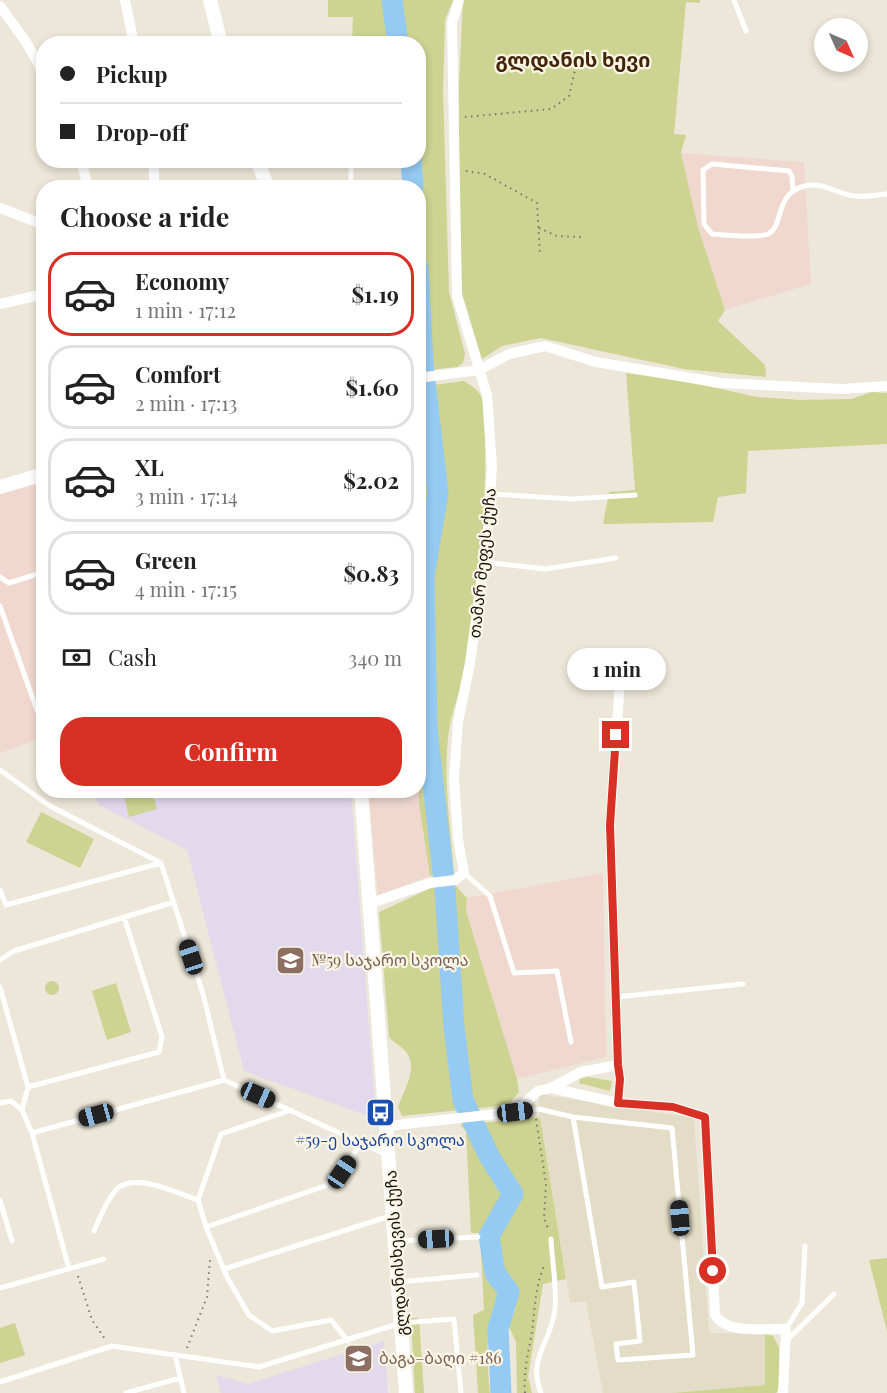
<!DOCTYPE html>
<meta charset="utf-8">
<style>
body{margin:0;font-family:"Playfair Display","Noto Sans Georgian",serif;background:#f2f2f2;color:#222;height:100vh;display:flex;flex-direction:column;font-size:22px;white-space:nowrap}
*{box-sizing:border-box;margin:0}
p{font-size:20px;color:#767676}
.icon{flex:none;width:33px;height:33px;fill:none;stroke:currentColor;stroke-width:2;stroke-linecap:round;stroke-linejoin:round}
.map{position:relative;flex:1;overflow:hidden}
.details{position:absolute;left:36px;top:180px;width:390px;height:618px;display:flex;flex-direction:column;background:#fff;border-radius:24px;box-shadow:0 3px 9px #0003}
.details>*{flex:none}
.banner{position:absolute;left:36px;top:36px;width:390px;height:132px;border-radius:24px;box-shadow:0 3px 9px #0003;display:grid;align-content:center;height:132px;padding:0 24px;background:#fff}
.needle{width:39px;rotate:135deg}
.controls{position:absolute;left:814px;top:18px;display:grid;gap:12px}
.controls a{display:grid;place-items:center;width:54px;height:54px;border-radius:50%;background:#fff;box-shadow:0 3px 9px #0003;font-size:30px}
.end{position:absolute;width:27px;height:27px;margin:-14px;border:8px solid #d93025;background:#fff;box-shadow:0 0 0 3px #fff}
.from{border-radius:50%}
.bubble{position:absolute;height:42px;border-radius:21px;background:#fff;box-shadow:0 3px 9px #0003;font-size:20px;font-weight:700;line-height:42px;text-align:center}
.car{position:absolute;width:18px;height:36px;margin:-18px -9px;border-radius:8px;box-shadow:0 0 4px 2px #0007;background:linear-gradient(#222 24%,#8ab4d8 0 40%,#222 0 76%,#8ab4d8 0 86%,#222 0)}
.banner b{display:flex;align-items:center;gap:21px;height:57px;font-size:22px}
.banner b+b{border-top:2px solid #e0e0e0}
.banner i{width:15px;height:15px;background:#222}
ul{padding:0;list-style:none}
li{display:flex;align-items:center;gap:18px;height:84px;margin:0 12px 9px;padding:0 12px;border:3px solid #e0e0e0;border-radius:24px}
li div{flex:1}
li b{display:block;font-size:22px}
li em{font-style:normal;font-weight:700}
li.selected{border-color:#d93025}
li>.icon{width:54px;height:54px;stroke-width:1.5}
h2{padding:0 24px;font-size:27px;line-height:72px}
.pay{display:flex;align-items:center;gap:15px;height:66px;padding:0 24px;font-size:22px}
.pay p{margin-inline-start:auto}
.primary-button{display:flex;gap:12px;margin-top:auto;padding:12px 24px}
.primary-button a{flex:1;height:69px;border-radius:24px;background:#d93025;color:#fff;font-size:24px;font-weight:700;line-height:69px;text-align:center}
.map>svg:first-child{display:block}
.built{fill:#e3dcc6}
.industrial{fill:#f0d8cf}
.education{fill:#e3d9ed}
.green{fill:#cdd391}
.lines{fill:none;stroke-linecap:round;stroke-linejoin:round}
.river{stroke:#95caf3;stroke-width:21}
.path{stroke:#7a786d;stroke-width:2;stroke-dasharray:1.5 4.5;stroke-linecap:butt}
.service{stroke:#fff;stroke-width:5}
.minor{stroke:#fff;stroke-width:10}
.tertiary{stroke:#fff;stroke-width:14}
.route{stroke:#d93025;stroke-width:8}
.labels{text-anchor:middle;stroke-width:4.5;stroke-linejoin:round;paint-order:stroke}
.street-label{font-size:16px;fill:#14130d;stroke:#faf5e5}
.education-label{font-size:16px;fill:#785e54;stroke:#faf5e5;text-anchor:start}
.transit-label{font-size:16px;fill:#164399;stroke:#faf5e5}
.quarter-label{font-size:20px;font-weight:bold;fill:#43250a;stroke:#faf5e5}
</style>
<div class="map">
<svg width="887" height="1393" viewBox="0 0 887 1393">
<rect width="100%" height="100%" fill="#ece7d8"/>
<path class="built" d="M539,1094l155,24 15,215 56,1v51l-93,8h-69l-17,-91h-16l-31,-193z"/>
<path class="industrial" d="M681,153l123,9 7,122 -86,26 -27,-83z
M43,479v259l-43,15v-261z
M419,756v48l11,72 -52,19 -10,-104 50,-1z
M603,873l3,184 -89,22 -51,-168 1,-13z"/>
<path class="education" d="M92,791h259l25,328 -132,-48 -57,-221 -88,-45z
M384,1341l4,52h-167l-5,-18 32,9z"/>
<path class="green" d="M328,0h125l-8,20 -2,69 6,203 16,62 -2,9 -6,4 -38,4 -1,-183 -10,-1 -1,-26 11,-1v-116l-66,-1 1,-26h-25z
M463,0h237v3l-14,-1 -12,132 12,1 -5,18 17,74 27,83 -7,11 47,44 1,12 -82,-8 -143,-31 -39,8 -20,13 -24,-79 1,-196z
M626,373l62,9 69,15 43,3 51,-1 21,-7 15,1v51l-139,7 -2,42 -28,4 -5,25 -110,2 6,-32 26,-2z
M464,381c11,7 18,11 20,25 4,86 -2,172 -18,258 -4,24 -16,50 -18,74 -5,44 3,91 6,136l-24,2 -11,-72 -1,-417z
M123,791h29l5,18 -28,8z
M41,812l53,27 -14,29 -54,-26z
M456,886l11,12 -1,13 51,168 2,13 -11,13 -106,11 -4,-9c6,-17 20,-38 9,-54 -4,-6 -13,-10 -18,-16l-10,-125 52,-24z
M45 988a7 7 0 1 1 14 0a7 7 0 1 1-14 0Z
M116,983l15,49 -24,8 -15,-49z
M588,1077l24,4 -2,10 -31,-8 1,-4z
M540,1117l26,162 -23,5 -15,93 4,16h-15l-1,-51 -7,-15 7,-20 -5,-24 -3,-3c-24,29 -22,78 -18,113h-12l-5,-78 11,-5 -4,-77h-9l-5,-102 -6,-6z
M887,1258v73l-18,-71z
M411,1318h8l5,75h-9z
M15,1323l10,32 -25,8v-35z
M765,1334l8,2 6,11v41l-3,5h-104l93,-8z"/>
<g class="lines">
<path class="river" d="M392,0l6,44
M411,160l2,28
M418,268l5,96 15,129 -14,83 3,153 18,161 9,137 9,73 26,56 24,38 -24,42 6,37 14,19 -11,37 3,64"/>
<path class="path" d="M465,117l86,-8 18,-13 6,-26
M466,171l19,3 52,29 3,52
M539,228l18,8 27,1
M536,1119l10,65 -2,34 5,13
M78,1276l14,44 13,19
M187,1348l20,-51 3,-37
M525,1393c-2,-22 4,-41 7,-62 3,-23 3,-43 12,-65"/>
<path class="service" d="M734,0l12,31
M269,183l54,5
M351,188v-28
M793,190l-1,-14 -3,-5 -77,-7 -9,6 1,54 8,10c12,1 45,4 56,0 16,-7 6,-41 37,-48 18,-5 33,9 50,10 10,1 21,-1 32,-2
M490,494l82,5 63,-4
M484,562l61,7 71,-11
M0,577l9,6 35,-11
M0,606l38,107
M571,666l50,1
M0,770l50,36 111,57 42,131 21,86 163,75
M464,873l26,23 24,77 43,-2 14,71
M0,890l6,15 155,-42
M0,960l14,-9 160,-49
M0,987l28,100 -6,23
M616,997l127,-13
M28,1087l131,-35 3,-15 -38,-120
M0,1103l11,-2 11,9 10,23 192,-53
M291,1110l-70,24 -23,66 8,27 21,50 22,38 23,16 59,-11 17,21
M516,1112l23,-3 34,8
M573,1117l99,11 21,227 -75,5 -2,-16 24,-3 -6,-59 -32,5z
M32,1133l37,136
M0,1200l12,41
M206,1227l119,-41 17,-14 19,-29
M94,1231c6,-13 12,-30 22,-41 16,-19 61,3 82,10
M396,1241l82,-4
M224,1269l166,-53
M399,1282l78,-7
M0,1288l104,-29
M786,1329l16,-26 3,-57
M787,1340l47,-46
M175,1355l9,38
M0,1382l112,-36 147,21 142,-44 53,-4 7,74
M126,1393l54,-15
M541,1393c-14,-36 10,-49 14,-84 2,-23 -3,-48 -4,-70"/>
<path class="minor" d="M125,0l9,44
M0,6l26,36 18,32
M81,160l7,28
M154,188v-28
M0,208l44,17
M0,304l44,-10
M418,378l61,-8 30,-16 36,-8 51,16 125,21 121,6 45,-3
M371,903l59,-20 25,-3 9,-7 -6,-34 -4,-61 4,-56 12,-59 18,-132 4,-65 -5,-71 -30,-99 -5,-273 7,-23
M618,1065l2,14 -2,24
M551,1088l30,-16 37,-7 -8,-240 11,-158
M387,1126l128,-14 23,-21 13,-3 67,15 55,4 32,10 10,198c13,20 49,13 71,14l-3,64"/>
<path class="tertiary" d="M210,0l11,44
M257,160l11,28
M0,487l44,-13
M361,790l45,603"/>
</g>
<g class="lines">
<path class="route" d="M616,735l-6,90 8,240 2,14 -2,24 55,4 32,10 8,154"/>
</g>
<defs>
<symbol id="school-square" viewBox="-11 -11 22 22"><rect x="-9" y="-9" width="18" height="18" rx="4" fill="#8d6e63" stroke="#faf5e5"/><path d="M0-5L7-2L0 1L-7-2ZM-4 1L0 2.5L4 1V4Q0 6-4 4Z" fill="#fff"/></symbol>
<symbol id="bus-square" viewBox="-11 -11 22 22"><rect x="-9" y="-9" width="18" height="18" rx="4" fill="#1a4fb4" stroke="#faf5e5"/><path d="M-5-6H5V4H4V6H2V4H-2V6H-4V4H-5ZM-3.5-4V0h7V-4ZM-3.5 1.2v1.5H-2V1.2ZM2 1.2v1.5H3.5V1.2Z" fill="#fff"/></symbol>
</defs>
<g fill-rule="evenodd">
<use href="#school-square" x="274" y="944" width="33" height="33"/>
<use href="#bus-square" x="364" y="1096" width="33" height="33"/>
<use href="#school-square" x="342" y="1342" width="33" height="33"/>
</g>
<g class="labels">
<g class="street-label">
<text transform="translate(482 563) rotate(-84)" y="6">თამარ მეფეს ქუჩა</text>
<text transform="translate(396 1253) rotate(-94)" y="6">გლდანისხევის ქუჩა</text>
</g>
<g class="education-label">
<text x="311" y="966">№59 საჯარო სკოლა</text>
<text x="379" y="1364">ბაგა–ბაღი #186</text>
</g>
<g class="transit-label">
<text x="380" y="1146">#59-ე საჯარო სკოლა</text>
</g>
<g class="quarter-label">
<text x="573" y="67">გლდანის ხევი</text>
</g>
</g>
</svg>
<div class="controls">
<a><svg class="needle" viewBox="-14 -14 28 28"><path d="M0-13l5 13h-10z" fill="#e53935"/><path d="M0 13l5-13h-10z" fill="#767676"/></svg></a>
</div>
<i class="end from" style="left:713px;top:1271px"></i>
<i class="end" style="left:616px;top:735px"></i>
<div class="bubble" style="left:567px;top:648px;width:99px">1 min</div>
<i class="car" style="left:191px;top:957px;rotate:342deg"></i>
<i class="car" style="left:258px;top:1095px;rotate:114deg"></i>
<i class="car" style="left:515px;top:1112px;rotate:83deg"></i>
<i class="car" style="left:96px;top:1115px;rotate:255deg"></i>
<i class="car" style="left:342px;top:1172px;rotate:34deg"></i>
<i class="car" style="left:680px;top:1218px;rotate:355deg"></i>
<i class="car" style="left:436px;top:1239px;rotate:267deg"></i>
<div class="banner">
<b><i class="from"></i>Pickup</b>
<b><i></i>Drop-off</b>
</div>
<section class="details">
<h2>Choose a ride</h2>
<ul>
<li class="selected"><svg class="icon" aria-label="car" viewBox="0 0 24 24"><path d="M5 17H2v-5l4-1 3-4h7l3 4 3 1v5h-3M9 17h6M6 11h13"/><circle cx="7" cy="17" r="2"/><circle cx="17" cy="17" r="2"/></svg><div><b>Economy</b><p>1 min · 17:12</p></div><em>$1.19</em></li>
<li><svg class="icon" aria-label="car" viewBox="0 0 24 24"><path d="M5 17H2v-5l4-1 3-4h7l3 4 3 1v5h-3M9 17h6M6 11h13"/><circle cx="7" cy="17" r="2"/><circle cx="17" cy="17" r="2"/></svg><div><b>Comfort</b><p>2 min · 17:13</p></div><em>$1.60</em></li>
<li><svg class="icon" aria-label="car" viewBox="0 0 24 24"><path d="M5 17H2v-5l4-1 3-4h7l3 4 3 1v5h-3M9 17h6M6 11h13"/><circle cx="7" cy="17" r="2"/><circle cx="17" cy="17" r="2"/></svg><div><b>XL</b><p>3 min · 17:14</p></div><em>$2.02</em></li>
<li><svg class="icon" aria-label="car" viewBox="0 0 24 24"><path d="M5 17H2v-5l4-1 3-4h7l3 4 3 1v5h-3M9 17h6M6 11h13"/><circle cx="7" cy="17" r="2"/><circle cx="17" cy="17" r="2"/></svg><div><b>Green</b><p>4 min · 17:15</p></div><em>$0.83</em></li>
</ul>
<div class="pay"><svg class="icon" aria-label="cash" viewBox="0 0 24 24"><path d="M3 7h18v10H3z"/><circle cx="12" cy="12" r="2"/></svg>Cash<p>340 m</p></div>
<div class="primary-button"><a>Confirm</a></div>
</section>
</div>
